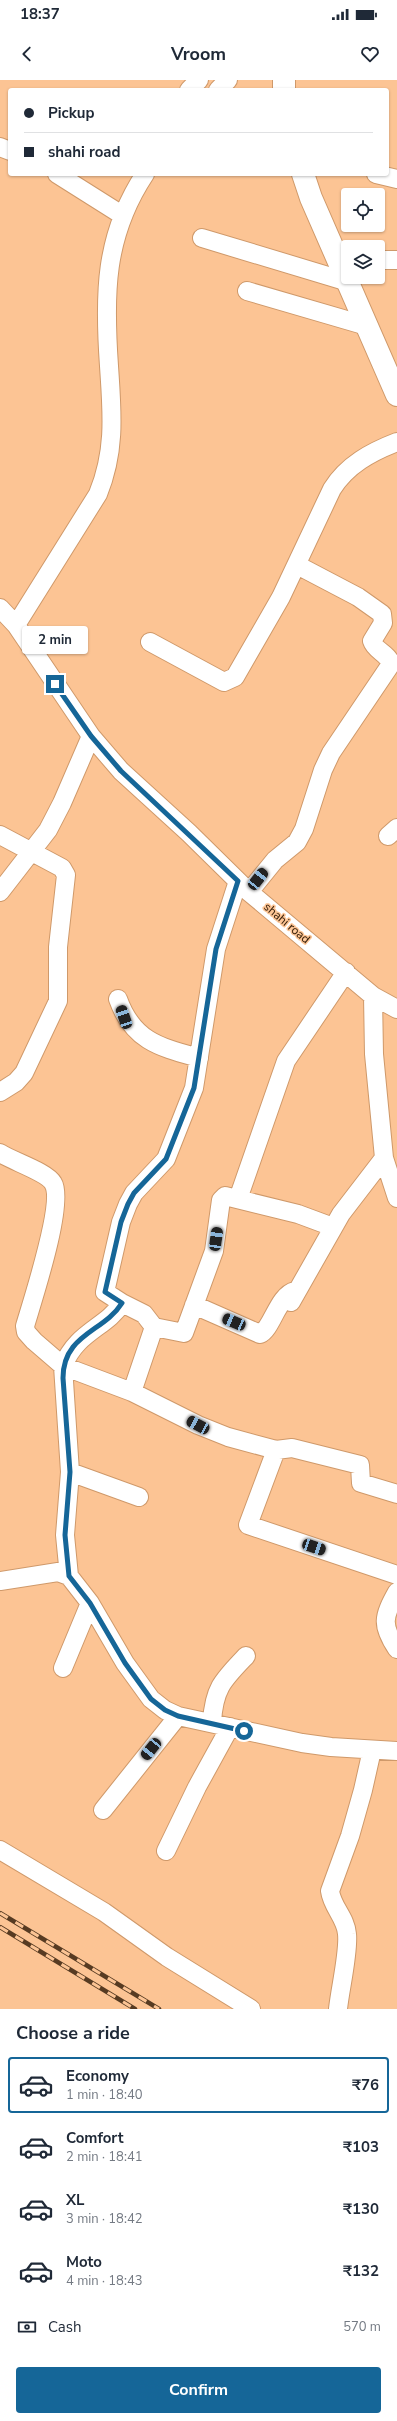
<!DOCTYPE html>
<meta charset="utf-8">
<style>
body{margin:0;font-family:"Nunito Sans",sans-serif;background:#f2f2f3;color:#1f2937;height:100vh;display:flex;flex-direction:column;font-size:15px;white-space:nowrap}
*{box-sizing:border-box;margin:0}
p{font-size:13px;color:#747a83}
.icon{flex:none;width:22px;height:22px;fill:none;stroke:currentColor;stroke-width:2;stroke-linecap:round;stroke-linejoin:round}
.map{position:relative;height:1929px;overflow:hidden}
.panel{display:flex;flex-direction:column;background:#fff;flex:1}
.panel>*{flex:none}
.banner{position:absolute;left:8px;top:8px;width:381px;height:88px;border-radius:4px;box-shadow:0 1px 3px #0004;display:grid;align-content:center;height:88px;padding:0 16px;background:#fff}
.tools{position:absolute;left:341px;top:108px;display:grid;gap:8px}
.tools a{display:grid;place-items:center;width:44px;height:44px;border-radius:4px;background:#fff;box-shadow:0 1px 3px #0004;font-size:20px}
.end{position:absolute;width:18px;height:18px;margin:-9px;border:5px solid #156698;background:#fff;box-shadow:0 0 0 2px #fff}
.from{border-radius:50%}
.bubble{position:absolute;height:28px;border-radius:4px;background:#fff;box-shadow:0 1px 3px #0004;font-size:13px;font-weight:700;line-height:28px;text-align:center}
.car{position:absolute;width:12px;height:24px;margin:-12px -6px;border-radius:5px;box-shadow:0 0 3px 1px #0007;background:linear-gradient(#222 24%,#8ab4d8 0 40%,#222 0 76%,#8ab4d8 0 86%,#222 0)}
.banner b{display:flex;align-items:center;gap:14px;height:38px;font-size:15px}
.banner b+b{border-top:1px solid #e0e1e3}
.banner i{width:10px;height:10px;background:#1f2937}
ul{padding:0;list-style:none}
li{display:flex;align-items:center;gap:12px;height:56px;margin:0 8px 6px;padding:0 8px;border:2px solid transparent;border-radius:4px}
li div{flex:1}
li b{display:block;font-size:15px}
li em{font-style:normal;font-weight:700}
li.on{border-color:#156698}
li>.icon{width:36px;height:36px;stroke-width:1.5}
h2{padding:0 16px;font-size:18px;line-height:48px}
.pay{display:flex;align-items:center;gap:10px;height:44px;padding:0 16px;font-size:15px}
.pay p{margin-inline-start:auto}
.action{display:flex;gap:8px;margin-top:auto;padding:8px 16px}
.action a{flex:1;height:46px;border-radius:4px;background:#156698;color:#fff;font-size:16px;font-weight:700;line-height:46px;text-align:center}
.status{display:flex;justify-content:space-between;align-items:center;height:28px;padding:0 20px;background:#fff;direction:ltr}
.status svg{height:11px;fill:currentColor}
header{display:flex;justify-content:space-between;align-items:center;height:52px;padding:0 16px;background:#fff;font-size:18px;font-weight:700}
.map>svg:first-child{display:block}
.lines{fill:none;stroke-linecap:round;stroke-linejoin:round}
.minor-casing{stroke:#cf996a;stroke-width:20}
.major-casing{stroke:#cf996a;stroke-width:24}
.minor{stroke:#fff;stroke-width:18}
.major{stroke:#fff;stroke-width:22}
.rail-casing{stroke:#573b22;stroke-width:4.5}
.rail{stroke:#fcc494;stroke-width:3;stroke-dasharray:9;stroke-linecap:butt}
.route{stroke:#156698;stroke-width:5}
.labels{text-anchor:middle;stroke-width:3;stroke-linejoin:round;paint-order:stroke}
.street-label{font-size:12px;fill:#321d09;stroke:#fcc494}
</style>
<div class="status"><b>18:37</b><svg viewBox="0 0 49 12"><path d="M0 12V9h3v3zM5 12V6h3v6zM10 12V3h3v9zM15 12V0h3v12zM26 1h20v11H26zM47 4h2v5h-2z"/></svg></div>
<header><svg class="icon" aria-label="back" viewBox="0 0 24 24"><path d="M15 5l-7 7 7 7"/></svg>Vroom<svg class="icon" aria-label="heart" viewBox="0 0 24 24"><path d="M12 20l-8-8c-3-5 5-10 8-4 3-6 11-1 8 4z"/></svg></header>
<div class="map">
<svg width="397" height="1929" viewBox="0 0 397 1929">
<rect width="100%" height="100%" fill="#fcc494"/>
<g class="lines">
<defs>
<path id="minor" d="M189,10l10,-10
M218,10l10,-10
M0,67l10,4
M57,94l65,41
M376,94l21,5
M202,158l146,44
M378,180h19
M247,211l120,35
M0,528l16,17 75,111 30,35 68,62 60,59 124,104 24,13
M16,545l82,-131c18,-44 14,-82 11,-128 -5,-71 -5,-130 36,-192
M150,562l74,40 11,-5 46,-80 51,-108c15,-24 39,-37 65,-47
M0,755l62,33 4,7 -8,72v54l-34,72 -8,9 -16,10
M388,756l9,-8
M0,812l48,-62 14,-27 29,-67
M249,812l26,-32 22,-18 7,-13 19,-59 8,-17 60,-89c-3,-11 -16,-13 -19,-23l11,-18 -1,-9 -24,-17 -61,-32
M373,916l1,58 10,104 13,40
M118,919c15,42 41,48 81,59
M0,1073c12,8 47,19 53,30 12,19 -21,119 -28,143l1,6 8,9 29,25 69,26 66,33 30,12 48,13 16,-2 68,17 1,18 36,11
M238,1119l48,-138 60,-89
M291,1222l50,-88 43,-56
M122,1223l22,11 10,13 -22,65
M194,1225l66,29c12,-5 18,-39 35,-43
M154,1247l30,6 30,-82 7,-51 4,-4 73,18 35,13
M276,1370l-28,75 149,50
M70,1392l69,25
M69,1496l-4,-41 5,-63 -7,-106c14,-35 43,-38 59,-63l-17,-11 16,-70 7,-18 6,-11 32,-34 28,-71 22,-139 22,-68
M0,1501l58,-9 11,4 21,27 35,60 26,36 14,11 13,6 124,27 29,4 66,4
M397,1512c-14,25 -16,33 0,57
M63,1588l27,-65
M212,1642c2,-34 11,-42 34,-66
M103,1730l75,-94
M0,1770l104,62 63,45 84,52
M166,1771l31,-64 33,-60
M338,1929c2,-20 11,-57 9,-75 -1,-16 -15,-27 -17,-43l20,-55 13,-46 9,-40"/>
<path id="major" d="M284,10v-10
M303,94l8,24 86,197"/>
</defs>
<use href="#minor" class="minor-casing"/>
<use href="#major" class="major-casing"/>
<use href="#minor" class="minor"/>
<use href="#major" class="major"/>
<defs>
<path id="rail" d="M0,1833l159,96
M0,1847l135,82"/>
</defs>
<use href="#rail" class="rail-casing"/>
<use href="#rail" class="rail"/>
</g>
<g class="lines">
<path class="route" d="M55,604l36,52 30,35 117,110 -22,68 -22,139 -28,71 -32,34 -6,11 -7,18 -16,70 17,11c-18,29 -59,31 -59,75l7,94 -5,63 4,41 21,27 35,60 26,36 14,11 13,6 66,15"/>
</g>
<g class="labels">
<g class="street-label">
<text transform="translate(287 843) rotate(40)" y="4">shahi road</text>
</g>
</g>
</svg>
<div class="tools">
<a><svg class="icon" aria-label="locate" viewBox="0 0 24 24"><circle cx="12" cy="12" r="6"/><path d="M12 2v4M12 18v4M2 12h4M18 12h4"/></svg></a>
<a><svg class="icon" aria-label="layers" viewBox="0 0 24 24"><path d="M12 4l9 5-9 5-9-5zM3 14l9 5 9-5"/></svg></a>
</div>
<i class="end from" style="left:244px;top:1651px"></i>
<i class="end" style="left:55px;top:604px"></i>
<div class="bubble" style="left:22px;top:546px;width:66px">2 min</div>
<i class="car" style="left:258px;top:799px;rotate:38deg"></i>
<i class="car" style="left:124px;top:937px;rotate:341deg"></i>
<i class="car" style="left:216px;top:1159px;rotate:8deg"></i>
<i class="car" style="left:234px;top:1242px;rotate:293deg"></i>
<i class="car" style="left:198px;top:1345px;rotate:298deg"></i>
<i class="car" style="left:314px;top:1467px;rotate:109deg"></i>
<i class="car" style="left:151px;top:1669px;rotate:219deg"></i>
<div class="banner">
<b><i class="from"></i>Pickup</b>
<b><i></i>shahi road</b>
</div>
</div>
<section class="panel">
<h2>Choose a ride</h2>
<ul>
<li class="on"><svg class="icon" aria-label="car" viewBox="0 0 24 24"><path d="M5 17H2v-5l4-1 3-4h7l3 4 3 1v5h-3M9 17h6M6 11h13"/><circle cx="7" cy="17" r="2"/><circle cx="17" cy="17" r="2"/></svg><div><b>Economy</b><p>1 min · 18:40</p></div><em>₹76</em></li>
<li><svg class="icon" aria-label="car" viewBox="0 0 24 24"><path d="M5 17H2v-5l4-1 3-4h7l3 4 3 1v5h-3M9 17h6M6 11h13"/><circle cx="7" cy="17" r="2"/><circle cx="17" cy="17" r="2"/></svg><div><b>Comfort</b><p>2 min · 18:41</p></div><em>₹103</em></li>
<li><svg class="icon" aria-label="car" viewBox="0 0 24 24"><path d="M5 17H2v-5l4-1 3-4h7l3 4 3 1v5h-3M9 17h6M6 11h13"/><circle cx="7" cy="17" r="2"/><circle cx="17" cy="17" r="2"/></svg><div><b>XL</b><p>3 min · 18:42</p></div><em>₹130</em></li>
<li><svg class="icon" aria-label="car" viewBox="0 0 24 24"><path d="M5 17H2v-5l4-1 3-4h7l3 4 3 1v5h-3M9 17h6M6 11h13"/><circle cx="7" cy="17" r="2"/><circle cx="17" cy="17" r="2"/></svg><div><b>Moto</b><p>4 min · 18:43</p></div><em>₹132</em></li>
</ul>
<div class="pay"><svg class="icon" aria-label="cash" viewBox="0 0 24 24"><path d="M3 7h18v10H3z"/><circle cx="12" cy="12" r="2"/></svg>Cash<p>570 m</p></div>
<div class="action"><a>Confirm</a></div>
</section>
